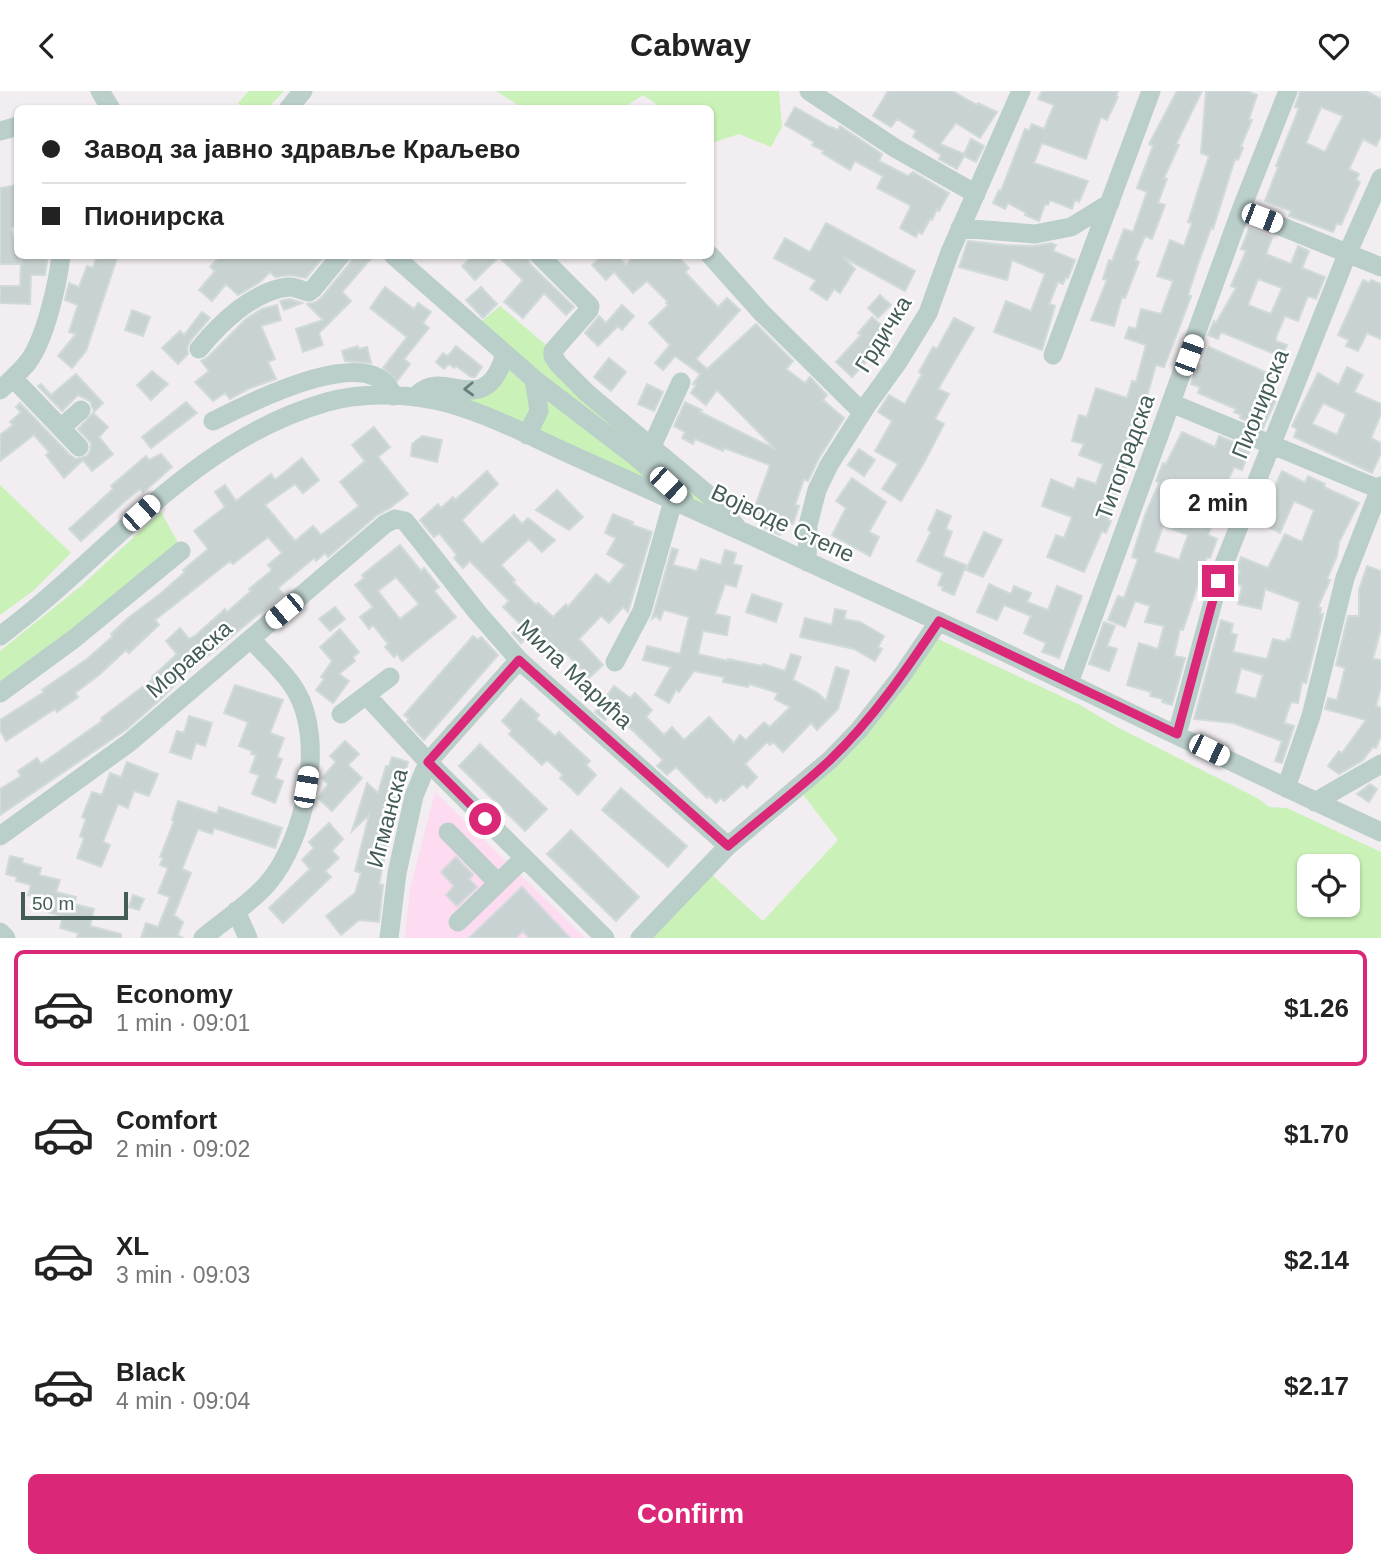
<!DOCTYPE html>
<meta charset="utf-8">
<style>
body{margin:0;font-family:Arial,sans-serif;background:#f6f6f6;color:#222;height:100vh;display:flex;flex-direction:column;font-size:26px;white-space:nowrap}
*{box-sizing:border-box;margin:0}
p{font-size:23px;color:#767676}
.icon{flex:none;width:38px;height:38px;fill:none;stroke:currentColor;stroke-width:2;stroke-linecap:round;stroke-linejoin:round}
.map{position:relative;height:847px;overflow:hidden}
.details{display:flex;flex-direction:column;background:#fff;flex:1}
.details>*{flex:none}
.guide{position:absolute;left:14px;top:14px;width:700px;height:154px;border-radius:10px;box-shadow:0 2px 5px #0004;display:grid;align-content:center;height:154px;padding:0 28px;background:#fff}
.controls{position:absolute;left:1297px;top:763px;display:grid;gap:14px}
.controls a{display:grid;place-items:center;width:63px;height:63px;border-radius:10px;background:#fff;box-shadow:0 2px 5px #0004;font-size:35px}
.scale{position:absolute;left:21px;bottom:18px;width:107px;box-sizing:border-box;padding-left:7px;border:4px solid #445c57;border-top:0;font-size:19px;line-height:24px;white-space:nowrap;color:#445c57;-webkit-text-stroke:5px #fff;paint-order:stroke}
.end{position:absolute;width:32px;height:32px;margin:-16px;border:9px solid #db2777;background:#fff;box-shadow:0 0 0 4px #fff}
.from{border-radius:50%}
.bubble{position:absolute;height:49px;border-radius:10px;background:#fff;box-shadow:0 2px 5px #0004;font-size:23px;font-weight:600;line-height:49px;text-align:center}
.car{position:absolute;width:21px;height:42px;margin:-21px -10px;border-radius:9px;box-shadow:0 0 5px 2px #0007;background:linear-gradient(#fff 24%,#345 0 40%,#fff 0 76%,#345 0 86%,#fff 0)}
.guide b{display:flex;align-items:center;gap:24px;height:66px;font-size:26px}
.guide b+b{border-top:2px solid #e0e0e0}
.guide i{width:18px;height:18px;background:#222}
ul{padding:12px 0 0;list-style:none}
li{display:flex;align-items:center;gap:21px;height:116px;margin:0 14px 10px;padding:0 14px;border:4px solid transparent;border-radius:10px}
li div{flex:1}
li b{display:block;font-size:26px}
li em{font-style:normal;font-weight:600}
li.selected{border-color:#db2777}
li>.icon{width:63px;height:63px;stroke-width:1.5}
.action{display:flex;gap:14px;margin-top:auto;padding:14px 28px}
.action a{flex:1;height:80px;border-radius:10px;background:#db2777;color:#fff;font-size:28px;font-weight:600;line-height:80px;text-align:center}
header{display:flex;justify-content:space-between;align-items:center;height:91px;padding:0 28px;background:#fff;font-size:32px;font-weight:600}
.map>svg:first-child{display:block}
.medical{fill:#fddbf0}
.green{fill:#caf2b8;fill-rule:evenodd}
.building{fill:#c9d2d2;stroke:#d1dada;stroke-width:2;fill-rule:evenodd}
.lines{fill:none;stroke-linecap:round;stroke-linejoin:round}
.minor{stroke:#baceca;stroke-width:19}
.oneway{stroke:#677e7a}
.route{stroke:#db2777;stroke-width:9}
.labels{text-anchor:middle;stroke-width:5;stroke-linejoin:round;paint-order:stroke}
.street-label{font-size:23px;fill:#445c57;stroke:#fff}
</style>
<header><svg class="icon" aria-label="back" viewBox="0 0 24 24"><path d="M15 5l-7 7 7 7"/></svg>Cabway<svg class="icon" aria-label="heart" viewBox="0 0 24 24"><path d="M12 20l-8-8c-3-5 5-10 8-4 3-6 11-1 8 4z"/></svg></header>
<div class="map">
<svg width="1381" height="847" viewBox="0 0 1381 847">
<rect width="100%" height="100%" fill="#f1edf0"/>
<path class="medical" d="M435,701l150,146h-180l5,-49z"/>
<path class="green" d="M249,0h35l-16,17h-24l-6,-5z
M496,0h283l3,36 -11,20 -32,-13 -27,9 -2,-34 -48,-1 -19,-13 -20,13 -99,1z
M500,215l53,45 175,163 -308,-122 54,-3 31,-35 -30,-27z
M0,394l71,68 -38,38 -33,24z
M161,421l20,36 -181,145v-42l81,-65z
M923,541l157,73 37,22 142,72 10,8 18,1 94,44v86h-749l70,-72 61,55 75,-81 -43,-56 59,-57zM1309,775h39v39h-39z"/>
<path class="building" d="M888,0h64l25,14 1,-2 19,9 -17,26 -24,-15 -16,21 24,10 7,-15 13,7 -8,16 -12,-6 -7,13 -18,-10 2,-4 -28,-18 3,-6 -19,-12 -6,8 -18,-11z
M1042,0h76l-2,5 2,1 -11,23 -6,-3 -15,42 -44,-16 -8,20 54,18 -9,21 -4,-2 -3,9 -22,-9 -2,5 -3,-1 -6,17 -14,-6 1,-2 -18,-10 -3,6 -12,-6 6,-13 2,1 24,-62 4,2 3,-7 12,5 10,-24 -16,-6z
M1177,0h25l-26,53 3,1 -15,33 3,1 -9,24 7,2 -13,34 -7,-3 -10,24 4,2 -14,36 -3,-1 -8,29 -23,-6 16,-40 -4,-1 6,-19 3,1 12,-32 9,3 14,-40 -10,-4 16,-42 -4,-2z
M1206,0h41l10,4 -8,24 3,1 -11,26 2,2 -5,12 -3,-1 -22,70 -2,-1 -14,39 -9,28 3,1 -16,43 -11,28 -8,-2 -28,97 -20,58 3,1 -5,12 -4,-2 -18,41 -37,-15 9,-22 8,3 8,-21 -30,-11 9,-27 23,10 4,-11 18,6 7,-20 -24,-9 5,-11 -12,-3 2,-8 5,-18 8,2 9,-29 31,10 5,-17 4,1 10,-37 -21,-7 4,-11 7,2 5,-20 20,5 12,-33 -16,-5 13,-36 14,6 8,-23 -4,-1 21,-66 -8,-3z
M1300,0h66l15,8v37l-5,10 -13,-7 -14,30 10,5 -3,6 4,2 -19,43 -4,-2 -4,9 -44,-16 2,-5 -26,-10 13,-34 -2,-1 23,-58 -4,-1zM1321,16l22,9 -18,36 -19,-9z
M795,16l33,19 10,4 2,-4 42,28 -3,7 29,15 5,-4 36,21 -10,18 -2,-2 -5,11 -2,-1 -8,15 -4,-2 -2,5 -16,-9 10,-20v-3l-33,-17 6,-12 -28,-15 -5,9 -28,-17 2,-2 -12,-6 2,-3 -29,-17z
M18,94v41l-7,2 7,27 3,5v-5h27l-3,20h-14l-1,29 -30,-1v-17h20l1,-22h-21v-76z
M826,132l89,48 -10,20 -62,-34 12,12 -15,24 -6,-4 -7,11 -17,-11 6,-9 -42,-22 11,-20 25,14z
M1249,138l23,9 -6,16 25,10 7,-18 11,5 -7,17 23,9 -9,22 -8,-3 -10,25 -13,-5 -9,21v4l11,4 -5,12 -61,-25 -3,7 -10,-4 6,-14 2,2 20,-35 -5,-2 15,-35 -5,-2zM1258,188l24,9 -11,26 -23,-9z
M968,150l37,4 29,1 17,-3 5,2 -3,6 22,9 -7,18 -2,-1 -3,7 -5,-2 -9,22 6,2 -13,44 -48,-18 12,-31 25,10 14,-37 -33,-14 -5,20 -48,-13z
M97,164h21l-32,96 -14,17 -14,-12 18,-22 -7,-2 9,-27 -13,-5 4,-17 10,4 8,-21 6,2z
M221,164h104l-19,23 -15,-3 -16,2 -5,-5 -10,10 -22,13 -12,-11 -14,17 -13,-11 16,-19 -5,-4z
M353,164h21l-32,37 9,9 -32,32 4,12 -20,7 -7,-23 27,-9 -16,-16 9,-2 6,-5 28,-34z
M474,164h53l3,9 44,43 -8,8 -22,-22 -21,25 -19,-16 19,-22 -24,-23 -24,23 -13,-14z
M603,164h14l9,10 9,-10h41l13,13 -4,4 33,35 9,-9 13,12 -44,49 11,10 49,-45 37,37 -7,8 19,14 5,-6 17,18 -4,5 21,18 -25,40 -11,23 -4,-2 -9,26 4,1 -6,18 -6,-2 -7,13 -18,-8 5,-10 -14,-5 17,-47 -46,-17 -1,3 -28,-12 -2,5 -11,-6 3,-6 -11,-6 11,-24 17,8 -2,2 75,37 -58,-59 -11,15 -15,-12 5,-8 -3,-1 7,-10 -25,-18 -12,14 -8,-7 15,-18 -21,-22 19,-18 -2,-2 1,-2 -20,-20 -14,12 -19,-21 -8,8 -14,-15z
M1363,189l6,3 2,-3 10,4v55l-14,-6 -9,18 -12,-5 3,-6 -11,-5z
M385,196l29,22 4,-6 13,9 -8,11 6,5 -25,31 6,5 -13,17 -14,-13 24,-31 -37,-29z
M481,196l16,17 -14,14 -17,-18z
M880,204l11,10 -13,13 -10,-10z
M290,208l12,4 -18,7 -4,-9z
M277,214l4,15 -20,6 14,33 -7,3 8,17 -26,9 -20,11 -5,-6 -12,8 -18,-19 14,-11 -8,-10 7,-4 38,-38 16,-10z
M622,214l12,11 -12,14 -4,-4 -20,20 -13,-13 14,-17 7,7z
M132,219l18,7 -7,19 -18,-6z
M202,221l8,6 -20,23 -3,7 1,6 -10,10 -16,-16 18,-17 4,4z
M872,226l17,15 -23,26 2,2 -16,17 -16,-15 25,-27 -3,-2z
M954,227l20,10 -36,61 11,5 -14,25 9,5 -19,37 -24,40 -19,-12 16,-25 -23,-13 17,-30 -14,-9 11,-17 16,9 17,-30 -3,-2 14,-25 4,2z
M358,255l1,3 8,-2 4,16 -26,-2 -3,-10z
M456,255l26,21 -7,10h-4l-15,-11 -2,2 -5,-4 -5,5 -8,-7 7,-9 5,3z
M1209,256l65,29 -8,18 11,4 -14,30 -23,-10 1,-3 -7,-3 2,-3 -38,-16 2,-6 -9,-3 7,-20 4,2z
M609,267l17,14 -15,19 -17,-14z
M1347,276l16,8 -9,17 27,12v10l-10,24 10,5v10l-9,20 -78,-36 3,-8 -5,-3 26,-53 21,12zM1323,312l23,11 -9,21 -25,-11z
M152,280l16,13 -17,16 -14,-15z
M76,283l27,29 -9,9 -4,-11 -12,-6 -16,16 -24,-25 3,-2 10,11z
M647,293l16,8 -9,19 -16,-7z
M186,311l11,11 -46,35 -9,-11z
M20,312l50,52 6,4 11,-3 3,-5 1,-8 -13,-14 15,-16 15,14 -9,10 14,17 -21,17 -9,-11 -19,18 -18,-23 3,-3 -15,-17 -34,26v-26l13,-10 -3,-3 11,-10 -5,-5z
M374,336l16,20 -12,10 30,37 -18,14 -13,7 -49,42 -3,-4 -9,8 -2,-3 -36,30 5,6 -101,83 -21,22 -34,30 -127,86v-26l21,-13 -3,-5 19,-13 4,6 61,-43 -1,-3 52,-39 -1,-2 25,-23 -11,-13 14,-13 9,11 7,-4 29,-26 2,3 24,-21 -2,-2 23,-19 -4,-5 14,-12 -14,-16 -35,27 -3,-3 -75,59 4,5 -30,28 -3,-3 -27,25 -24,18 3,4 -21,15 -2,-3 -49,32 -6,-11v-10l44,-28 -2,-2 45,-31 26,-23 -2,-2 17,-16 32,-24 25,-22 -2,-2 25,-21 -14,-18 31,-24 -10,-15 10,-7 11,16 35,-27 4,6 27,-22 17,22 -16,13 -8,-9 -30,21 30,36 18,-15 8,9 38,-29 -19,-24 25,-21 -13,-16z
M1182,341l33,15 4,-11 20,8 -1,4 11,4 -7,18 -8,-3 -14,32h2l-14,36 9,4 -7,19 -3,-1 -24,73 -3,-1 -6,27 11,2 -13,47 -10,-3 1,-3 -13,-3 1,-4 -24,-7 12,-42 19,6 6,-23 -19,-4 5,-16 -15,-5 -10,26 -17,-7 10,-24 6,2 14,-39 -6,-2 13,-42 14,-32 -3,-2 7,-18 3,1zM1163,435l25,9 -9,25 -25,-8z
M422,345l20,4 -5,22 -26,-6 1,-12z
M859,358l16,11 -11,16 -16,-11z
M161,363l11,13 -18,16 -11,9 -3,-3 -16,13 -43,39 -12,-12 44,-40 -2,-3 35,-30 3,4z
M487,380l11,13 -36,36 20,24 32,-29 8,9 6,-6 27,22 -13,12 -13,-13 -28,26 14,15 -2,2 23,23 2,-2 15,14 13,-13 2,3 28,-33 13,10 16,-19 -18,-11 9,-16 -11,-5 8,-19 20,8 -1,3 20,7 -24,80 -5,-5 -14,16 -8,-7 -22,23 24,26 -14,13 -24,-26 -11,10 -26,-26 -7,7 -9,-10 9,-8 -18,-18 6,-6 -39,-40 -7,7 -9,-10 3,-3 -18,-22 -5,4 -14,-17 18,-16 3,4 12,-11 2,3z
M1282,380l23,12 3,-7 17,8 -1,3 35,16 -20,39 -2,14 -10,23 3,1 -12,27 3,1 -1,6h3l-17,69 -4,-1 -4,21 -7,-1 -7,21 10,3 -12,37 -7,-2 7,-20 -49,-18 -39,-4 27,-99 12,4 -2,9 6,2 -4,17 34,7 6,-20 13,3 1,-3 3,1 10,-38 -35,-13 -4,20 -23,-5 4,-18 -7,-3 5,-13 -3,-1 4,-12 27,11 17,-34 17,8 12,-32 -20,-9 -14,32 -21,-10zM1241,577l22,7 -7,24 -21,-6z
M852,387l34,24 -17,30 10,5 -9,19 -38,-21 14,-27 -10,-7z
M557,399l26,27 -14,13 -33,-20z
M937,419l14,6 -5,13 6,3 -9,24 23,9 -12,30 -12,-5 1,-3 -5,-2 5,-12 -26,-12 14,-29 -3,-2z
M984,441l18,8 -19,37 -17,-7z
M400,454l21,26 3,-3 15,19 -5,4 22,26 -54,44 -5,-7 -3,3 -9,-10 3,-3 -15,-19 -4,4 -9,-12 13,-10 -18,-22 9,-7 -2,-3zM396,486l23,27 -19,15 -22,-28z
M672,457l6,2 -5,15 24,6 4,-12 20,6 4,-15 11,3 -3,11 9,2 -6,21 -11,-3 -10,30 15,3 -3,18 -24,-4 -5,23 30,7v-2l34,7 1,-2 22,7 6,-17 10,3 -8,23 25,13 8,8 10,-34 13,4 -11,38 -21,21 -6,-7 -28,29 -10,-10 -3,3 -3,-3 -22,22 12,13 -10,11 -4,-4 -19,17 -3,-3 -5,5 -7,-7 -2,2 -31,-31 -9,8 -10,-9 6,-6 -36,-35 -3,3 -15,-14 -4,6 -10,-8 19,-26 16,12 5,-5 17,17 -6,7 18,18 8,-8 12,13 25,-23 25,26 6,-8 6,5 18,-18 6,5 20,-20 -15,-8 3,-6 -29,-9 -1,3 -25,-5 1,-5 -30,-6 -15,21 -3,-2 -7,13 -14,-8 16,-28 -28,-7 4,-14 33,8 9,-37 -25,-7 -4,10 -4,-4 -4,3z
M1367,475l14,5v57l-8,31 8,1v26l-5,20 5,2v28l-5,12 -3,-1 -10,13 -24,14 -11,-8 11,-15 3,2 24,-33 -41,-11 3,-11 9,2 8,-32 -9,-3 12,-49h11v-26z
M989,493l22,10 3,-8 17,7 -4,9 21,8 9,-24 25,10 -23,62 -17,-6 4,-9 -22,-10 7,-17 -27,-11 -7,15 -20,-8z
M752,503l30,10 -6,18 -30,-10z
M335,516l10,12 -15,12 -11,-12z
M835,518l11,2 -2,8 16,3 24,14 -6,11 4,2 -7,12 -21,-12 -54,-12 5,-19 27,7z
M1104,531l11,4 -8,20 10,3 -8,22 -20,-7z
M340,538l19,23 -6,5 2,4 -16,13 10,7 -16,22 -17,-13 8,-11 -3,-2 11,-16 -12,-14z
M473,545l5,4 3,-3 17,18 -74,85 -17,-18 2,-3 -5,-4z
M235,594l48,15 -13,33 14,5 -7,19 5,2 -7,19 8,3 -8,22 -23,-9 7,-19 -9,-3 6,-17 -5,-1 1,-3 -13,-5 9,-24 -24,-9z
M521,608l18,16 -3,4 19,17 4,-4 31,29 -4,4 10,10 -18,20 -18,-17 3,-3 -16,-15 -5,5 -33,-31 3,-3 -10,-10z
M189,625l23,7 -7,23 -9,-3 -5,16 -21,-7 7,-21 7,2z
M345,650l14,13 -11,11 14,13 -30,33 -14,-13 10,-14 -6,-6 14,-16 -6,-6z
M480,653l67,65 -22,22 -66,-65z
M392,666l16,5 -9,32 3,1 -17,60 -6,29 4,1 -4,37 -20,-2 -18,15 -15,-19 29,-23 6,-20 -6,-2 14,-56 -17,16 15,-48 11,10 8,-27h3z
M127,671l31,12 -9,22 -15,-5 -6,17 -10,-4 -15,38 7,3 -9,22 -24,-9 7,-20 -4,-2 6,-17 -4,-2 10,-25 10,3 8,-22 11,4z
M1370,693l7,5 -8,13 -12,-8z
M621,697l66,58 -19,21 -66,-57z
M178,710l39,13 2,-7 63,21 -7,20 -61,-20 -2,6 -14,-5 -16,40 9,4 -17,42 9,7 -5,13 5,3h-42l5,-15 12,4 12,-30 -12,-4 10,-25 -8,-3 3,-7 -3,-1 14,-36 -2,-1z
M329,732l14,16 -11,12 7,7 -14,13 6,6 -48,46 -14,-15 41,-39 -8,-9 12,-12 -5,-6z
M571,739l68,67 -23,24 -69,-67z
M10,765l13,3 -1,4 19,5 -2,7 21,5 -4,12 20,5 -2,7 20,5 -4,17 31,8v4h-44l1,-5 -18,-5 3,-12 -16,-4 3,-12 -22,-5 3,-10 -15,-4 1,-4 -11,-3z
M456,766l17,18 -4,4 8,8 -20,19 -11,-11 8,-9 -13,-14z
M522,796l48,51h-41l-6,-7 -7,7h-47z
M133,804l11,4 -5,11 -10,-3z"/>
<g class="lines">
<path class="minor" d="M100,0l11,18
M809,0l86,57 81,46
M288,18l15,-18
M0,40l18,-5
M1241,119l140,57
M960,137l75,6 36,-7 39,-24
M393,164l141,124 102,78 48,43
M539,164l51,51 -1,4 -36,41v5l6,9 28,28 130,109 22,28
M710,164l51,57 101,100
M199,258c21,-26 54,-58 89,-62 8,-1 13,4 21,5l4,-3 28,-34
M1053,264l98,-264
M13,287l66,69
M0,299c10,-9 20,-18 28,-28 17,-22 30,-79 33,-107
M417,304c27,-29 68,28 88,-41
M1171,312l210,87
M213,330c35,-17 160,-83 180,-25
M61,337l20,-18
M527,344l12,-24 -5,-32
M652,355l29,-64
M807,471l1,-37 9,-35 12,-25 38,-60 31,-43 30,-49 22,-61 71,-161
M0,545c109,-81 192,-196 327,-234 39,-11 86,-8 124,2 42,12 83,34 123,52 61,28 123,55 185,83 80,38 161,73 241,111 127,61 253,123 381,182
M615,571l27,-51 31,-110
M1069,592l172,-473 47,-119
M0,602l75,-55 106,-87
M366,604l62,67 177,176
M341,623l49,-37
M1177,643l45,-165 126,-317 33,-74
M1286,697l25,-72 34,-138 36,-92
M1315,711l66,-38
M448,741l50,51
M0,745l130,-94 255,-218 10,-5 10,2 72,91 42,48 209,186
M236,820l12,27
M458,831l66,-64
M0,841l6,6
M203,847c21,-18 47,-34 65,-55 37,-43 58,-142 28,-192 -11,-19 -31,-36 -45,-52
M389,847l8,-65 17,-77 14,-34 91,-102
M640,847l88,-92 102,-86 29,-30 44,-56 36,-53"/>
</g>
<defs><path id="oneway-chevron" d="M-2-3.5L2.5 0L-2 3.5" fill="none" stroke-width="1.6" stroke-linecap="round" stroke-linejoin="round" transform="scale(1.75)"/></defs>
<use class="oneway" href="#oneway-chevron" transform="translate(469 298) rotate(178)"/>
<g class="lines">
<path class="route" d="M485,728l-57,-57 91,-102 209,186c34,-29 70,-56 102,-86 43,-41 76,-90 109,-139l238,113 41,-153"/>
</g>
<g class="labels">
<g class="street-label">
<text transform="translate(883 243) rotate(-58)" y="8">Грдичка</text>
<text transform="translate(1260 313) rotate(-68)" y="8">Пионирска</text>
<text transform="translate(1125 366) rotate(-70)" y="8">Титоградска</text>
<text transform="translate(783 432) rotate(25)" y="8">Војводе Степе</text>
<text transform="translate(189 568) rotate(-41)" y="8">Моравска</text>
<text transform="translate(575 583) rotate(43)" y="8">Мила Марића</text>
<text transform="translate(387 727) rotate(-75)" y="8">Игманска</text>
</g>
</g>
</svg>
<div class="controls">
<a><svg class="icon" aria-label="locate" viewBox="0 0 24 24"><circle cx="12" cy="12" r="6"/><path d="M12 2v4M12 18v4M2 12h4M18 12h4"/></svg></a>
</div>
<div class="scale">50 m</div>
<i class="end from" style="left:485px;top:728px"></i>
<i class="end" style="left:1218px;top:490px"></i>
<div class="bubble" style="left:1160px;top:388px;width:116px">2 min</div>
<i class="car" style="left:1262px;top:127px;rotate:111deg"></i>
<i class="car" style="left:1189px;top:264px;rotate:20deg"></i>
<i class="car" style="left:668px;top:394px;rotate:133deg"></i>
<i class="car" style="left:141px;top:422px;rotate:48deg"></i>
<i class="car" style="left:284px;top:520px;rotate:230deg"></i>
<i class="car" style="left:1209px;top:659px;rotate:116deg"></i>
<i class="car" style="left:306px;top:696px;rotate:10deg"></i>
<div class="guide">
<b><i class="from"></i>Завод за јавно здравље Краљево</b>
<b><i></i>Пионирска</b>
</div>
</div>
<section class="details">
<ul>
<li class="selected"><svg class="icon" aria-label="car" viewBox="0 0 24 24"><path d="M5 17H2v-5l4-1 3-4h7l3 4 3 1v5h-3M9 17h6M6 11h13"/><circle cx="7" cy="17" r="2"/><circle cx="17" cy="17" r="2"/></svg><div><b>Economy</b><p>1 min · 09:01</p></div><em>$1.26</em></li>
<li><svg class="icon" aria-label="car" viewBox="0 0 24 24"><path d="M5 17H2v-5l4-1 3-4h7l3 4 3 1v5h-3M9 17h6M6 11h13"/><circle cx="7" cy="17" r="2"/><circle cx="17" cy="17" r="2"/></svg><div><b>Comfort</b><p>2 min · 09:02</p></div><em>$1.70</em></li>
<li><svg class="icon" aria-label="car" viewBox="0 0 24 24"><path d="M5 17H2v-5l4-1 3-4h7l3 4 3 1v5h-3M9 17h6M6 11h13"/><circle cx="7" cy="17" r="2"/><circle cx="17" cy="17" r="2"/></svg><div><b>XL</b><p>3 min · 09:03</p></div><em>$2.14</em></li>
<li><svg class="icon" aria-label="car" viewBox="0 0 24 24"><path d="M5 17H2v-5l4-1 3-4h7l3 4 3 1v5h-3M9 17h6M6 11h13"/><circle cx="7" cy="17" r="2"/><circle cx="17" cy="17" r="2"/></svg><div><b>Black</b><p>4 min · 09:04</p></div><em>$2.17</em></li>
</ul>
<div class="action"><a>Confirm</a></div>
</section>
